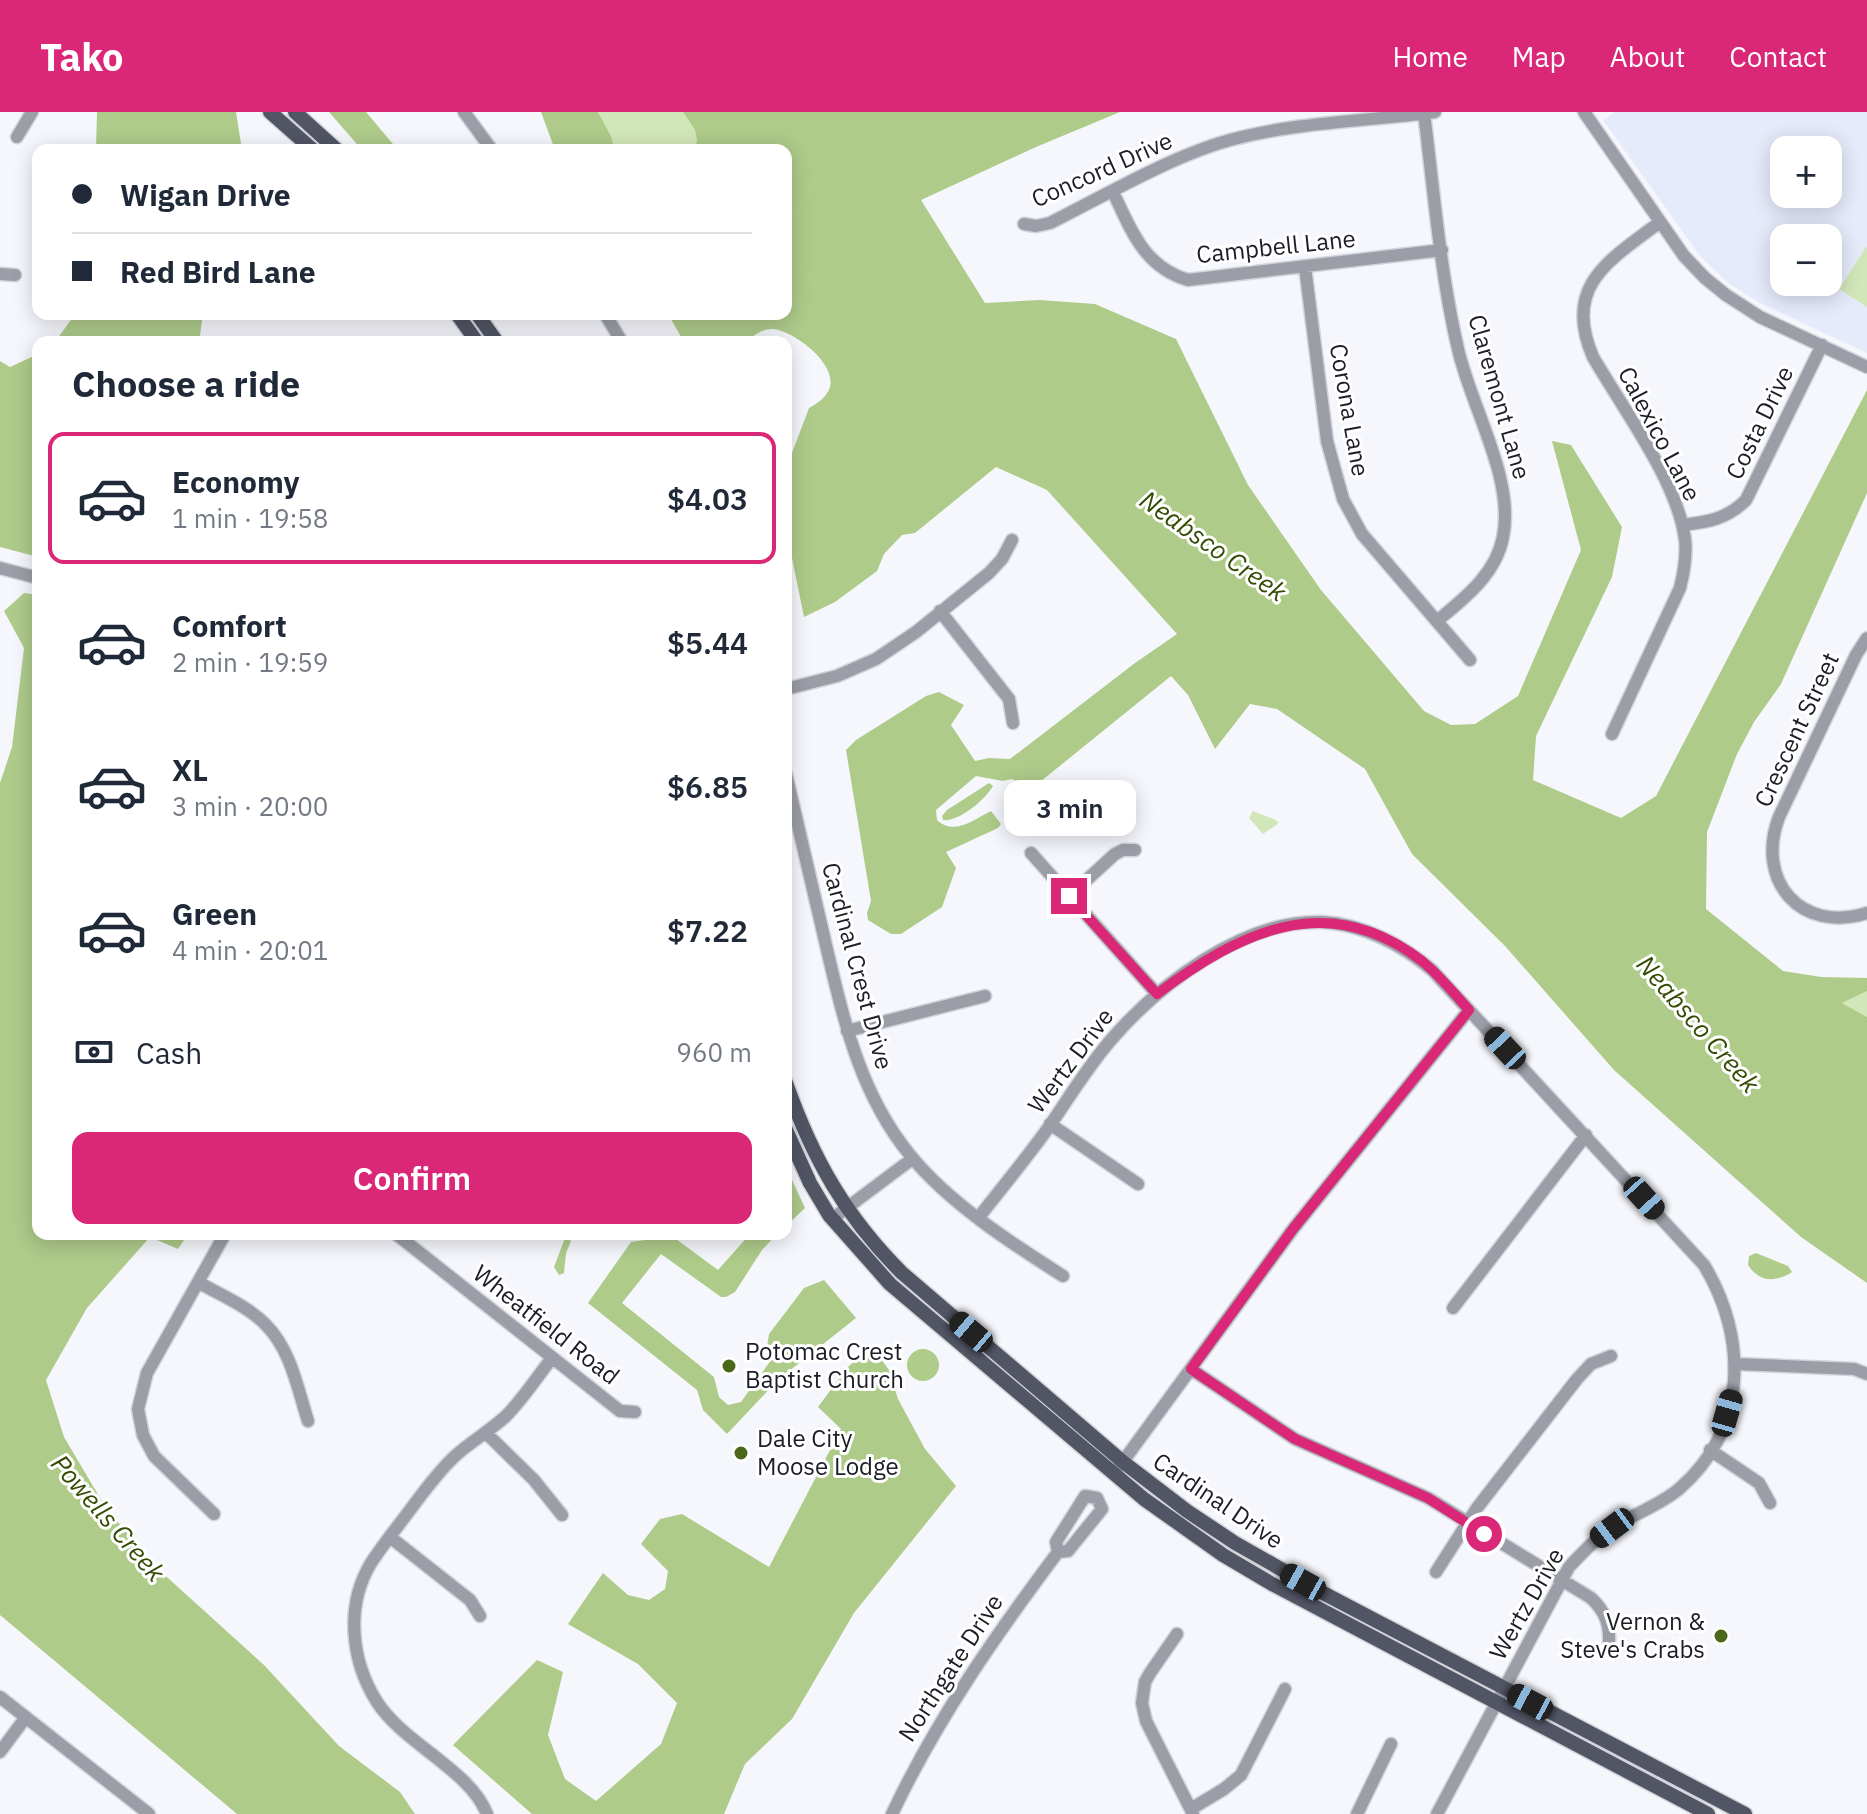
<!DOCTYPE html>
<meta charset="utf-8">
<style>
body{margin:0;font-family:"IBM Plex Sans",sans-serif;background:#f6f6f7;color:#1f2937;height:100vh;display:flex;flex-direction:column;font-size:30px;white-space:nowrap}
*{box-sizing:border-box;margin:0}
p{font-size:26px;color:#747a83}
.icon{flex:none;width:44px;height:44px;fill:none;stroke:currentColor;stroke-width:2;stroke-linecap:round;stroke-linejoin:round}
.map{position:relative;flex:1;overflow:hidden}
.drawer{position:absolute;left:32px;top:224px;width:760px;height:904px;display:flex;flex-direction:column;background:#fff;border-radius:16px;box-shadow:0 4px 20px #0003}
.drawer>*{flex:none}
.hud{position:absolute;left:32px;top:32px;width:760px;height:176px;border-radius:16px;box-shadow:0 4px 20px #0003;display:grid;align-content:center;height:176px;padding:0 40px;background:#fff}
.controls{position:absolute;left:1770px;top:24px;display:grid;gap:16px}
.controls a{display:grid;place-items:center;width:72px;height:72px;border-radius:16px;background:#fff;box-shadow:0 4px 20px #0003;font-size:40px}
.end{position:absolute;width:36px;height:36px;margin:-18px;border:10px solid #db2777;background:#fff;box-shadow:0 0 0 4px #fff}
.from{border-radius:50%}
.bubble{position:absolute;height:56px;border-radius:16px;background:#fff;box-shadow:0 4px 20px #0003;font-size:26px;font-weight:600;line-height:56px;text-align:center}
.car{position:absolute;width:24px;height:48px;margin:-24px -12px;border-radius:10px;box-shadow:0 0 6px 2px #0007;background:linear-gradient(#222 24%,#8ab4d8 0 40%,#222 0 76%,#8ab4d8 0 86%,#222 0)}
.hud b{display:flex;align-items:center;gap:28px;height:76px;font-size:30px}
.hud b+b{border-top:2px solid #e0e1e3}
.hud i{width:20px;height:20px;background:#1f2937}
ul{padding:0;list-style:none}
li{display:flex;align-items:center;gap:24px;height:132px;margin:0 16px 12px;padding:0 24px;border:4px solid transparent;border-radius:16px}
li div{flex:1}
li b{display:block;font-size:30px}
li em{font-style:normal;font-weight:600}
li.active{border-color:#db2777}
li>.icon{width:72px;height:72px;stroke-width:1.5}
h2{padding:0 40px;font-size:36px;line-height:96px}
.pay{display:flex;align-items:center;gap:20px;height:88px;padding:0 40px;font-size:30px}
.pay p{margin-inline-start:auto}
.action{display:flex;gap:16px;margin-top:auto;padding:16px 40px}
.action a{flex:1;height:92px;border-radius:16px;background:#db2777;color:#fff;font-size:32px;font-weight:600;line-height:92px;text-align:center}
header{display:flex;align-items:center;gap:48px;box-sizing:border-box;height:112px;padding:0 40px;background:#db2777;color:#fff}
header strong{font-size:38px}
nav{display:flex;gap:44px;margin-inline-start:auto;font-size:28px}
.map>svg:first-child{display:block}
.built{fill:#e6ebfc;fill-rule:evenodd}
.green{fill:#d2e7b9}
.forest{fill:#aecb8a}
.water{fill:#afcc8b}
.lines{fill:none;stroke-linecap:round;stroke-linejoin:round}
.stream{stroke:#afcc8b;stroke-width:3}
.minor-casing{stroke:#d3d4da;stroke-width:15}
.major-casing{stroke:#d3d4da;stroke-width:17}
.minor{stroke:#9b9ea6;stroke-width:12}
.major{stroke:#515564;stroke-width:14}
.route{stroke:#db2777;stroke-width:10}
.poi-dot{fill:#4b671a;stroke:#fff;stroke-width:3}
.labels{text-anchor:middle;stroke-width:6;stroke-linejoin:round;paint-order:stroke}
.street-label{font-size:24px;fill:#1c1e25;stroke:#fff}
.poi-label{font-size:24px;fill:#1c1e25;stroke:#fff;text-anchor:start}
.water-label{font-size:26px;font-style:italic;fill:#344c02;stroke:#fff}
</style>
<header>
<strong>Tako</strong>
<nav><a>Home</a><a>Map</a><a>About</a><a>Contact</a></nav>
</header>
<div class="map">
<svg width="1867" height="1702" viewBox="0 0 1867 1702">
<rect width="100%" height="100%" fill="#f6f7fc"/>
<path class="built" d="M1615,0h252v241l-107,-50 -32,-20 -28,-27 -97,-136zM1784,38h44v44h-44zM1784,126h44v44h-44z"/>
<path class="green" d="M598,0h85l12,18 2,12 -6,8h-77l-2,-12z
M1866,135l1,1v59l-28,-18z
M1253,699l23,9 3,3 -16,11 -14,-16z
M1867,879v26l-25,-14z"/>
<path class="forest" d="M97,0h139l6,38h-146z
M329,0h37l32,38h-36z
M541,0h57l14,26 2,12h-59z
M683,0h437l-84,35 -115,53 64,103 54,-3 56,4 81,35 72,146 73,105 103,121 27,14 24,-1 43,-28 63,-146 -29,-109 19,4 51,82 -10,50 -76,159 -3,44 88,38 35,-22 211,-406v103l-86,191 -27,38 -17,32 -30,78 -1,77 77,62 38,6 46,1v13l-25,12 25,14v266l-66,-46 -187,-167 -109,-124 -93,-92 -47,-85 -88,-60 -27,-5 -35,45 -27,-54 -17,-19 -141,114 -18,-11 -9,2 -27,-5 -40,34 1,10c17,16 36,0 54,-9l10,13 -3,4 -52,24 10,16 -14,39 -41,27h-10l-23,-14 -1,-7 4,-12 -25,-151 10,-10 70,-44 13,-4 25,13 -13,20 24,36 14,-3 21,1 125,-96 42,-29 -130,-144 -51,-23 -81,66 -13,2 -18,19 -7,17 -42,31 -31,15 -12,-59 -6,-7v-94l6,-4 17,-45c9,-5 18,-11 21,-21 6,-24 -35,-55 -56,-58 -15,-1 -22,11 -34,13 -18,3 -38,0 -56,0l-16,-28h118v-164h-95l6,-8 -2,-12z
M75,202h128l-4,28h-144z
M38,242v203l-38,-10v-186l10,6z
M24,481l14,2v639h150l-10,15 -28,-12 -63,71 -41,72 18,57 42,71 52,61 106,96 75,81 61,46 15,22h-178l-237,-199v-832l12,-36 12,-99 -20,-37z
M786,1055l19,41 -19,18z
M750,1122h27l-15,16 -27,42 -9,5h-5l-60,-43 -39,49 92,74 5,20 9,8 13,-3 28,-39 -2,-16 2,-13 35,-46 20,-8 32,38 -77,61 -52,55 -24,-24 -6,-20 -109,-87 43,-61 41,-6 46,34z
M871,1233l18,25 9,29 27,50 31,37 -102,127 -62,106 -47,45 -21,50h-192l-79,-69 84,-85 26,12 -15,63 17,44 31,22 65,-57 16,-41 -39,-39 -70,-40 35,-51 25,22 21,5 16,-11 3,-18 -27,-27 19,-25 22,-5 87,53 72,-138 -23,-22 29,-39z"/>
<path class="water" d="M989,671l4,3c-8,14 -34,36 -50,34l-1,-4 5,-6z
M565,1126l6,3 -5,12 -2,20 -5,2 -5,-8z
M1756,1141l32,13 4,6c-17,11 -33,10 -44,-7l1,-9z
M907 1253a16 16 0 1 1 32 0a16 16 0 1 1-32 0Z"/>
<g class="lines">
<path class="stream" d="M1030,0c-19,11 -43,5 -65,5 -21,0 -97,5 -113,16 -19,12 -60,80 -63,103 -1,9 1,21 6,29 17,27 59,14 82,31 45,33 82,79 121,119 13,12 25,27 39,38 26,20 57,39 87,55 10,6 22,9 32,16 31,20 58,43 85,68 30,27 85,33 100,75l-3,7 -26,22 -1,20c19,16 25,9 46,14 16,4 31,12 47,17 5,1 12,1 18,3 13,5 22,39 31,52 18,25 72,67 104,58 7,-2 15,-9 21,-13 10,3 18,9 21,20 8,25 3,52 12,78 11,32 140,177 170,192 8,3 17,2 24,1 19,-29 1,-24 -1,-47 -2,-35 46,-22 63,-14
M0,1118l38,-11
M77,1122l2,4 -3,47 -49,67 -21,22 -3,16 4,18 12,36 80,87 176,219c7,21 5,44 12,64"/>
<defs>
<path id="minor" d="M464,0l28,38
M1584,0l100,144 21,22 21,17 34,22 107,50
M1424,1c10,79 16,159 34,236 13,58 57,130 45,188 -7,37 -38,61 -66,84
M17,25l15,-25
M1113,80c18,38 31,75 75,88l254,-30
M1024,112l12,2 14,-3c56,-28 125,-69 184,-84 64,-17 136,-18 201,-27
M1305,155l22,174 16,58 19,35 108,126
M0,162l15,1
M605,202l17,28
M1683,413c25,-3 44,-6 63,-25l76,-155
M0,456l38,10
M940,499l69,88 4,24
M1867,526l-11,17 -77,162c-24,63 21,117 88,96
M786,577l51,-13 39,-17 40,-27 73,-59 13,-14 10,-19
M1612,622l68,-146c4,-16 7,-32 5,-49 -8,-59 -62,-130 -92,-182 -31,-72 17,-97 67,-135
M786,662c13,56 26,112 39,167 18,76 34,152 85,214 39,48 101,88 153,121
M1031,741l126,141
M1069,784l46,-42 8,-4h12
M847,919l138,-35
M1050,1012l88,60
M979,1105c22,-28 46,-57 67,-86 21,-30 40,-62 64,-90 48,-56 134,-122 212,-119 41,2 80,23 110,48l272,295c44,73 44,164 -25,224 -19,16 -43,24 -64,37 -18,11 -32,26 -46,41l-132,247
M832,1107l80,-60
M396,1122l224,177 15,1
M198,1170c22,13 50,24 68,43 25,25 32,65 42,96
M1453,1196l133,-173
M1736,1252l118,5 13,5
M1191,1257l104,70 133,59 163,100c14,13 19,26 18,45
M486,1321l48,47 28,35
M1710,1338l49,33 11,20
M1119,1355l174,-238 176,-219
M214,1402l-60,-58 -11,-21 -5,-26 9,-36 78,-139
M390,1425l80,63 10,16
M1436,1460l41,-64 100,-129 14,-15 20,-8
M1177,1522l-27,39 -5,9 -3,21 4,18 47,93
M0,1585l149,117
M0,1640l26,-35
M1191,1697l33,-20 17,-14 44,-86
M487,1702c-17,-44 -83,-70 -110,-112 -26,-41 -32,-96 -6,-139 11,-17 24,-33 36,-49 15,-20 29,-40 47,-57 16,-15 36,-26 52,-41 17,-17 31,-39 46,-58
M892,1702c45,-95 103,-178 166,-262l10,-1 30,-37 4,-5 -5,-11 -12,-2 -29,46 2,10
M1357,1702l34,-70"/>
<path id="major" d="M270,0l43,38
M295,0l42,38
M457,202l20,28
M477,202l20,28
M786,971c27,76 59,133 116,190l221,189 64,49 48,32 88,50 422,221
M786,1018l24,53 19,32 61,69 254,215 79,56 49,29 436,230"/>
</defs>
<use href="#minor" class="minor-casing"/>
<use href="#major" class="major-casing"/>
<use href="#minor" class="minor"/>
<use href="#major" class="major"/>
</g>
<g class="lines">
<path class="route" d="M1069,784l88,98c83,-62 170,-106 265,-33 17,14 32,32 47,49l-176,219 -102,140 104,70 133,59 56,36"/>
</g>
<g class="poi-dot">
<circle cx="729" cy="1254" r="8"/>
<circle cx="741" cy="1341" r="8"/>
<circle cx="1721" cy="1524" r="8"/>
</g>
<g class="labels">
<g class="street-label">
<text transform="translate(1102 58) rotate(-24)" y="8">Concord Drive</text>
<text transform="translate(1276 135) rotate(-6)" y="8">Campbell Lane</text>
<text transform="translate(1499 285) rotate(74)" y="8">Claremont Lane</text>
<text transform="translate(1349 298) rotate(80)" y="8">Corona Lane</text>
<text transform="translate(1760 311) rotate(-64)" y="8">Costa Drive</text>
<text transform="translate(1659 322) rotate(62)" y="8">Calexico Lane</text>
<text transform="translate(1797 618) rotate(-65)" y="8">Crescent Street</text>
<text transform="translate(857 854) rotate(75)" y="8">Cardinal Crest Drive</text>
<text transform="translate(1071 949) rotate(-53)" y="8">Wertz Drive</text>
<text transform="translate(546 1213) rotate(38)" y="8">Wheatfield Road</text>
<text transform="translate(1218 1389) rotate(34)" y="8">Cardinal Drive</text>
<text transform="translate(1527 1492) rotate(-60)" y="8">Wertz Drive</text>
<text transform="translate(951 1556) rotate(-57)" y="8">Northgate Drive</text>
</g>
<g class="poi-label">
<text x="745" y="1248">Potomac Crest<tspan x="745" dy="28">Baptist Church</tspan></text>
<text x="757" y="1335">Dale City<tspan x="757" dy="28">Moose Lodge</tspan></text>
<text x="1705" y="1518" text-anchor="end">Vernon &amp;<tspan x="1705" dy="28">Steve's Crabs</tspan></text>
</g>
<g class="water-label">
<text transform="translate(1213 434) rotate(35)" y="9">Neabsco Creek</text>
<text transform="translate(1698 912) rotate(49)" y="9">Neabsco Creek</text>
<text transform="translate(108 1406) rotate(49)" y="9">Powells Creek</text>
</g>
</g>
</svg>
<div class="controls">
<a>+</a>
<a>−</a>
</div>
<i class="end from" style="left:1484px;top:1422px"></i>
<i class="end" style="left:1069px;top:784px"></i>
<div class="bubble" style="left:1004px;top:668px;width:132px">3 min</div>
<i class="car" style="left:1505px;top:936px;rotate:317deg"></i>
<i class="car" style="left:1644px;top:1086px;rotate:138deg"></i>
<i class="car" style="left:971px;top:1220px;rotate:310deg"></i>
<i class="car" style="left:1727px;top:1301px;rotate:16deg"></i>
<i class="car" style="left:1612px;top:1416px;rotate:233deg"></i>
<i class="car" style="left:1303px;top:1470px;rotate:299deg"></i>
<i class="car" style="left:1530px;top:1590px;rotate:298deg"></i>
<div class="hud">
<b><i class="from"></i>Wigan Drive</b>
<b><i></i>Red Bird Lane</b>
</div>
<section class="drawer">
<h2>Choose a ride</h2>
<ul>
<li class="active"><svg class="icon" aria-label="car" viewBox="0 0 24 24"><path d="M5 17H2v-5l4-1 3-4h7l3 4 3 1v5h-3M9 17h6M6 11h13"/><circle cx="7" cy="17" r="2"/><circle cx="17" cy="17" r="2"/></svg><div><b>Economy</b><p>1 min · 19:58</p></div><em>$4.03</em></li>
<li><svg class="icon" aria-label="car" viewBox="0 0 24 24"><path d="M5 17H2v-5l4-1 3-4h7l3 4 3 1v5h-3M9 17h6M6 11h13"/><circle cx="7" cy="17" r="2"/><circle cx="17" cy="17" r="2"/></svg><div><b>Comfort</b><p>2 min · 19:59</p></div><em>$5.44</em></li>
<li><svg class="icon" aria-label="car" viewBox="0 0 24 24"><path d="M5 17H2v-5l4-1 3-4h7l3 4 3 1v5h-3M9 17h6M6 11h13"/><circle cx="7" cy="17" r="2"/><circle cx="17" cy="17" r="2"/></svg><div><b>XL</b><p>3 min · 20:00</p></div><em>$6.85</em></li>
<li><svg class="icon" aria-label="car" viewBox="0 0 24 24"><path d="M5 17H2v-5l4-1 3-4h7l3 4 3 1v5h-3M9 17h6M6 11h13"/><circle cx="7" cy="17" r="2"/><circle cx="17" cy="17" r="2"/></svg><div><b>Green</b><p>4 min · 20:01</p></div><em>$7.22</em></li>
</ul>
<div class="pay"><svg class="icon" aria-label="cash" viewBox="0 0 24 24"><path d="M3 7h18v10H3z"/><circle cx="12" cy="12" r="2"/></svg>Cash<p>960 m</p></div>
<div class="action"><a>Confirm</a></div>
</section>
</div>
